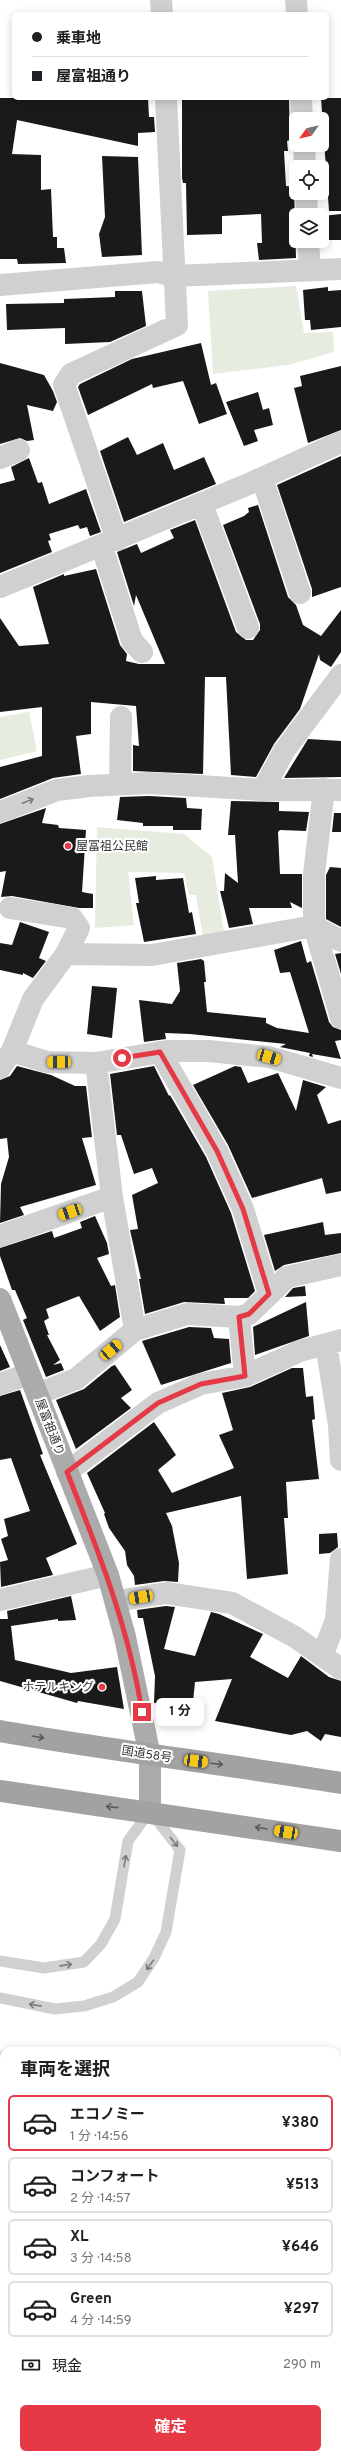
<!DOCTYPE html>
<html lang="ja">
<meta charset="utf-8">
<style>
body{margin:0;font-family:Overpass,"Noto Sans JP",sans-serif;background:#f6f6f6;color:#202124;height:100vh;display:flex;flex-direction:column;font-size:15px;white-space:nowrap}
*{box-sizing:border-box;margin:0}
p{font-size:13px;color:#757577}
.icon{flex:none;width:22px;height:22px;fill:none;stroke:currentColor;stroke-width:2;stroke-linecap:round;stroke-linejoin:round}
.map{position:relative;flex:1;overflow:hidden}
.sheet{position:absolute;left:0px;top:2047px;width:341px;height:412px;display:flex;flex-direction:column;background:#fff;border-radius:12px 12px 0 0;box-shadow:0 2px 10px #0003}
.sheet>*{flex:none}
.top-card{position:absolute;left:12px;top:12px;width:317px;height:88px;border-radius:6px;box-shadow:0 2px 10px #0003;display:grid;align-content:center;height:88px;padding:0 20px;background:#fff}
.needle{width:26px;rotate:236deg}
.tools{position:absolute;left:289px;top:112px;display:grid;gap:8px}
.tools a{display:grid;place-items:center;width:40px;height:40px;border-radius:6px;background:#fff;box-shadow:0 2px 10px #0003;font-size:20px}
.end{position:absolute;width:18px;height:18px;margin:-9px;border:5px solid #e63946;background:#fff;box-shadow:0 0 0 2px #fff}
.from{border-radius:50%}
.bubble{position:absolute;height:28px;border-radius:6px;background:#fff;box-shadow:0 2px 10px #0003;font-size:13px;font-weight:700;line-height:28px;text-align:center}
.car{position:absolute;width:12px;height:24px;margin:-12px -6px;border-radius:5px;box-shadow:0 0 3px 1px #0007;background:linear-gradient(#f5c518 24%,#345 0 40%,#f5c518 0 76%,#345 0 86%,#f5c518 0)}
.top-card b{display:flex;align-items:center;gap:14px;height:38px;font-size:15px}
.top-card b+b{border-top:1px solid #e0e0e0}
.top-card i{width:10px;height:10px;background:#202124}
ul{padding:0;list-style:none}
li{display:flex;align-items:center;gap:12px;height:56px;margin:0 8px 6px;padding:0 12px;border:2px solid #e0e0e0;border-radius:6px}
li div{flex:1}
li b{display:block;font-size:15px}
li em{font-style:normal;font-weight:700}
li.current{border-color:#e63946}
li>.icon{width:36px;height:36px;stroke-width:1.5}
h2{padding:0 20px;font-size:18px;line-height:48px}
.pay{display:flex;align-items:center;gap:10px;height:44px;padding:0 20px;font-size:15px}
.pay p{margin-inline-start:auto}
.button{display:flex;gap:8px;margin-top:auto;padding:8px 20px}
.button a{flex:1;height:46px;border-radius:6px;background:#e63946;color:#fff;font-size:16px;font-weight:700;line-height:46px;text-align:center}
.map>svg:first-child{display:block}
.green{fill:#e6ecdf}
.building{fill:#1a1a1a}
.lines{fill:none;stroke-linecap:round;stroke-linejoin:round}
.service{stroke:#d0d0d0;stroke-width:11}
.minor{stroke:#d0d0d0;stroke-width:22}
.primary{stroke:#ababab;stroke-width:22}
.trunk{stroke:#a2a2a2;stroke-width:22}
.oneway{stroke:#7a7a7a}
.oneway2{stroke:#5a5a5a}
.route{stroke:#e63946;stroke-width:5}
.poi-dot{fill:#e63946;stroke:#fff;stroke-width:1.5}
.labels{text-anchor:middle;stroke-width:4;stroke-linejoin:round;paint-order:stroke}
.poi-label{font-size:12px;fill:#333;stroke:#fff;text-anchor:start}
.street-label{font-size:12px;fill:#333;stroke:#fff}
</style>
<div class="map">
<svg width="341" height="2459" viewBox="0 0 341 2459">
<rect width="100%" height="100%" fill="#fff"/>
<path class="green" d="M296,286l8,47 29,-1 1,20 -46,13 -75,9 -5,-83z
M29,712l8,39 -37,9v-43z
M97,827l87,7 28,23 12,76 -21,4 -7,-42h-7l-5,-22 -56,-1 6,53 -39,3z
M14,2047v4h-10v37l-4,14v-51z
M0,2121h4v43h-4z"/>
<path class="building" d="M0,98h148l1,19h5l1,15 -17,1v13l-121,-26 -5,34 29,1v35l10,-1 2,48h4v11h7l2,15 -48,1 -1,-5h-17z
M197,98h92l1,42 -3,1 1,10h-4l2,35 8,1 2,71 -37,2 -2,-17h5l-1,-29 -39,2v18l-35,1 -1,-52h-3l-1,-5v-78h15z
M321,98h20v113h-12z
M102,156l36,1 4,98 -40,2 -3,-23 6,-17z
M341,214v26h-19v-24z
M328,287v4l13,-1v37l-30,3 -1,-10h-5l-2,-30z
M115,291h27l4,35 -36,16 -45,2v-16l-58,2 -1,-26 58,-1v-4l51,-2z
M201,343l10,42 5,-2 11,31 -28,10 -16,-43 -30,7 -1,-4 -64,31 -10,-28 2,-3 52,-25z
M0,363l44,12 9,16 4,11 -4,9 -26,-6 7,35 -7,1 -7,-3 -20,6z
M341,366v64l-33,13 -14,-55 8,-2 -2,-10z
M258,392l5,18 6,-2 4,17 -19,5 4,11 -14,5 -18,-44z
M128,437l9,18 26,-12 11,27 30,-13 12,27 -92,38 -24,-71z
M341,456v131l-29,10v-8l-35,-104z
M29,458l9,25 4,-1 7,22 37,-15 15,43 -11,4 -3,-9 -7,2 -2,-4 -29,9 2,6 -3,1 4,11 -52,21v-89l15,-4 -4,-13z
M258,505l30,92 8,8 7,20 18,11 20,-26v42l-10,15 -11,-7 -1,-6 -19,55 -26,35 -18,33 -25,-2 -5,-98h-21l-2,97 -70,-3v-26l6,1 -3,-40 -45,-4v32l-15,2 5,38 -28,4 -53,21v-32l42,-11v-49l-42,5v-94l19,28 30,-2 -16,-57 31,-13v2l32,-7 24,76 7,9 -1,7 13,3h26l-29,-69 -2,11 -17,-54 20,-8 4,9 33,-15 -4,-8 25,-10 41,112 10,8h7l7,-10v-6l-37,-99 21,-9 5,-4 -1,-4z
M308,739l33,2v36l-57,1z
M149,796l37,2 1,10 15,1 -1,21h-28v-4h-30v-3l-26,-3 3,-23z
M231,801l48,1v9l30,1 -3,19 -26,-1 -2,2 2,42h22v34l-12,-6 2,6h-43l4,16 -24,4 -9,-37h4l1,-18 13,10 -3,-48h-7z
M46,808l-4,15 16,2 1,3 27,2 -4,62 11,2v14h-14l-67,-12 -11,1 5,-26 -6,1v-48z
M334,813h7v19h-9z
M330,867l11,1v59l-15,-8v-44z
M156,876v4l27,-2 6,35 3,-1 4,22 -52,8 -8,-39h3l-4,-25z
M20,922l29,10 -10,26 7,3 -13,17 -10,-5v2l-23,-5v-27l12,2z
M301,941l6,22 4,-2 18,61 4,5 8,3v10l-6,1 6,18 -29,-5 1,3 -4,-1 1,-3 -30,-6 6,-3 -96,-10 -25,-1 1,6 -22,3 -5,-42 33,4 8,-13 -3,-28 24,-4 3,2 2,21h-2l3,30 59,6v5l11,5 32,5 -19,-61 -10,1 -6,-23z
M341,953v21l-6,-20z
M92,986l25,2 -5,50 -25,-4z
M17,1066l34,9 24,11h11l6,51 -10,1 14,47 -76,22 4,8 -24,8 1,-39 8,-27 -2,-19 -7,1v-59l10,-4z
M154,1066l15,30 1,-1 36,62 25,56 24,78 -7,7h-24l1,6 -41,-2 -39,12 -6,-35h2l-11,-49 8,-1 -6,-34 26,-12 -6,-15 -18,6 -13,-39h-4l-7,-61z
M235,1066l6,1 7,16 30,-10 18,38 7,-31 23,7 -9,8 11,29 13,-4v71l-15,3 -4,-16 -70,20 -24,-53 -35,-60z
M95,1216l12,27 2,11 -12,4 14,28 4,-1 5,32 -20,14 -21,-35 -33,13 3,9 -5,3 5,14h-2l13,25 -7,5 8,-2 3,7 -18,7 -23,-57 4,-2 -12,-28h-3l-12,-34v-8l52,-17 2,7 28,-10 -2,-6z
M323,1222l2,13 16,-2v20l-57,12 -9,6 -11,-36z
M305,1286l1,10 -21,1 8,-9z
M306,1302l3,34 -54,19 -2,-28z
M189,1327l22,1 3,10 15,1 2,24 -70,22 -19,-44z
M0,1345l10,22 -10,4z
M115,1365l17,25 -11,8 10,10 -55,41 -20,-49 28,-11 28,-23z
M292,1368h11l3,29 7,-1 2,23 -3,1 7,59 -33,3 2,36h-4l4,56 -41,5 -6,-83 -75,17 6,13 7,37 -1,19 -14,-1 -29,4 -1,-9 -7,-11 -2,-14 -16,-23 -5,-14 1,-1 -18,-40 67,-51 22,33 -18,15 14,23 62,-25 -15,-33 14,-5 -11,-37 28,-6z
M20,1390l23,64 -3,1 37,89 -31,14 7,17 -52,12 -1,-25 8,-2 -7,-21 7,-3 -4,-17 26,-8 -19,-53 -11,2v-64z
M337,1533l1,14 -8,6 -11,1v-20z
M71,1596l5,24 -18,1v-2l-47,7 4,34 56,13 46,-6 7,42 -46,-8 -1,2 -77,-22v-62h8l-1,-8z
M166,1606l9,1 -11,42 31,7 16,-44 8,2 44,20 -13,23 38,21 13,-22 28,21 12,4v56l-16,-3 -4,7 -14,-10 -16,4 -76,-14 17,-42 -37,3 -2,20 -39,1 1,-27 -12,-58h-5l-1,-8z"/>
<g class="lines">
<path class="service" d="M0,1961l44,7 40,-6 17,-18 14,-25 13,-78 22,-30 30,39 -14,82 -12,26 -16,24 -25,15 -29,9 -29,3 -55,-11
M0,2112h4
M337,2157l4,14
M0,2185h4
M337,2209l4,-4
M0,2228h4
M337,2238h4
M0,2333l4,1
M295,2459v-4"/>
<path class="minor" d="M161,0l1,14
M296,0l1,14
M301,98l1,21
M304,145l1,22
M306,193l1,22
M308,241l2,29
M0,285l158,-13 16,4 167,-7
M0,458l19,-8
M262,478l38,115
M202,504l46,124
M117,540l-53,-155 7,-11 106,-49 -11,-227
M102,547l30,94 10,11
M0,587l244,-101 97,-44
M120,784l1,-67
M324,789l-10,85v52l27,92
M263,790l21,-39 57,-76
M0,812l57,-22 32,-4 60,-3 114,7h78
M10,908l62,10 7,10 -13,26
M12,1051l35,11 49,1 71,-12h41l61,6 72,21
M160,1052l57,99 26,58 26,85
M96,1063l16,134 23,133
M0,1068l12,-17 21,-52 33,-45 86,1 162,-29 27,15
M0,1236l112,-39
M239,1317l6,59
M326,1344l13,81 2,35
M0,1384l29,-10
M37,1394l39,-15 59,-49 52,-16 52,3 10,-3 38,-37 54,-12
M67,1472l91,-69 43,-19 44,-8 55,-25 41,-11
M0,1600l108,-25
M116,1601l50,-8 66,10 63,34 46,32
M322,1656l14,-36 5,-61"/>
<path class="primary" d="M0,1299l108,276 17,62 25,119v55"/>
<path class="trunk" d="M0,1731c113,20 227,33 341,52
M0,1791l341,50"/>
</g>
<defs><path id="oneway-shaft" d="M-6 0H5M1.5-3L5.5 0L1.5 3" fill="none" stroke-width="1.6" stroke-linecap="round" stroke-linejoin="round"/></defs>
<g class="oneway">
<use href="#oneway-shaft" transform="translate(28 801) rotate(-22)"/>
<use href="#oneway-shaft" transform="translate(174 1842) rotate(52)"/>
<use href="#oneway-shaft" transform="translate(125 1861) rotate(-80)"/>
<use href="#oneway-shaft" transform="translate(66 1965) rotate(-8)"/>
<use href="#oneway-shaft" transform="translate(150 1965) rotate(125)"/>
<use href="#oneway-shaft" transform="translate(35 2005) rotate(-169)"/>
</g>
<g class="oneway2">
<use href="#oneway-shaft" transform="translate(38 1737) rotate(10)"/>
<use href="#oneway-shaft" transform="translate(217 1764) rotate(7)"/>
<use href="#oneway-shaft" transform="translate(112 1807) rotate(-174)"/>
<use href="#oneway-shaft" transform="translate(261 1828) rotate(-171)"/>
</g>
<g class="lines">
<path class="route" d="M122,1058l38,-6 57,99 26,58 26,85 -20,20 -10,3 6,59 -44,8 -43,19 -91,69c31,78 62,156 75,240"/>
</g>
<g class="poi-dot">
<circle cx="68" cy="846" r="4"/>
<circle cx="102" cy="1687" r="4"/>
</g>
<g class="labels">
<g class="poi-label">
<text x="76" y="850">屋冨祖公民館</text>
<text x="94" y="1691" text-anchor="end">ホテルキング</text>
</g>
<g class="street-label">
<text transform="translate(50 1427) rotate(69)" y="4">屋富祖通り</text>
<text transform="translate(147 1754) rotate(9)" y="4">国道58号</text>
</g>
</g>
</svg>
<div class="tools">
<a><svg class="needle" viewBox="-14 -14 28 28"><path d="M0-13l5 13h-10z" fill="#e53935"/><path d="M0 13l5-13h-10z" fill="#757577"/></svg></a>
<a><svg class="icon" aria-label="locate" viewBox="0 0 24 24"><circle cx="12" cy="12" r="6"/><path d="M12 2v4M12 18v4M2 12h4M18 12h4"/></svg></a>
<a><svg class="icon" aria-label="layers" viewBox="0 0 24 24"><path d="M12 4l9 5-9 5-9-5zM3 14l9 5 9-5"/></svg></a>
</div>
<i class="end from" style="left:122px;top:1058px"></i>
<i class="end" style="left:142px;top:1712px"></i>
<div class="bubble" style="left:156px;top:1698px;width:48px">1 分</div>
<i class="car" style="left:269px;top:1057px;rotate:106deg"></i>
<i class="car" style="left:59px;top:1062px;rotate:270deg"></i>
<i class="car" style="left:70px;top:1212px;rotate:251deg"></i>
<i class="car" style="left:111px;top:1350px;rotate:50deg"></i>
<i class="car" style="left:141px;top:1597px;rotate:261deg"></i>
<i class="car" style="left:196px;top:1761px;rotate:97deg"></i>
<i class="car" style="left:286px;top:1832px;rotate:279deg"></i>
<div class="top-card">
<b><i class="from"></i>乗車地</b>
<b><i></i>屋富祖通り</b>
</div>
<section class="sheet">
<h2>車両を選択</h2>
<ul>
<li class="current"><svg class="icon" aria-label="car" viewBox="0 0 24 24"><path d="M5 17H2v-5l4-1 3-4h7l3 4 3 1v5h-3M9 17h6M6 11h13"/><circle cx="7" cy="17" r="2"/><circle cx="17" cy="17" r="2"/></svg><div><b>エコノミー</b><p>1 分 · 14:56</p></div><em>¥380</em></li>
<li><svg class="icon" aria-label="car" viewBox="0 0 24 24"><path d="M5 17H2v-5l4-1 3-4h7l3 4 3 1v5h-3M9 17h6M6 11h13"/><circle cx="7" cy="17" r="2"/><circle cx="17" cy="17" r="2"/></svg><div><b>コンフォート</b><p>2 分 · 14:57</p></div><em>¥513</em></li>
<li><svg class="icon" aria-label="car" viewBox="0 0 24 24"><path d="M5 17H2v-5l4-1 3-4h7l3 4 3 1v5h-3M9 17h6M6 11h13"/><circle cx="7" cy="17" r="2"/><circle cx="17" cy="17" r="2"/></svg><div><b>XL</b><p>3 分 · 14:58</p></div><em>¥646</em></li>
<li><svg class="icon" aria-label="car" viewBox="0 0 24 24"><path d="M5 17H2v-5l4-1 3-4h7l3 4 3 1v5h-3M9 17h6M6 11h13"/><circle cx="7" cy="17" r="2"/><circle cx="17" cy="17" r="2"/></svg><div><b>Green</b><p>4 分 · 14:59</p></div><em>¥297</em></li>
</ul>
<div class="pay"><svg class="icon" aria-label="cash" viewBox="0 0 24 24"><path d="M3 7h18v10H3z"/><circle cx="12" cy="12" r="2"/></svg>現金<p>290 m</p></div>
<div class="button"><a>確定</a></div>
</section>
</div>
